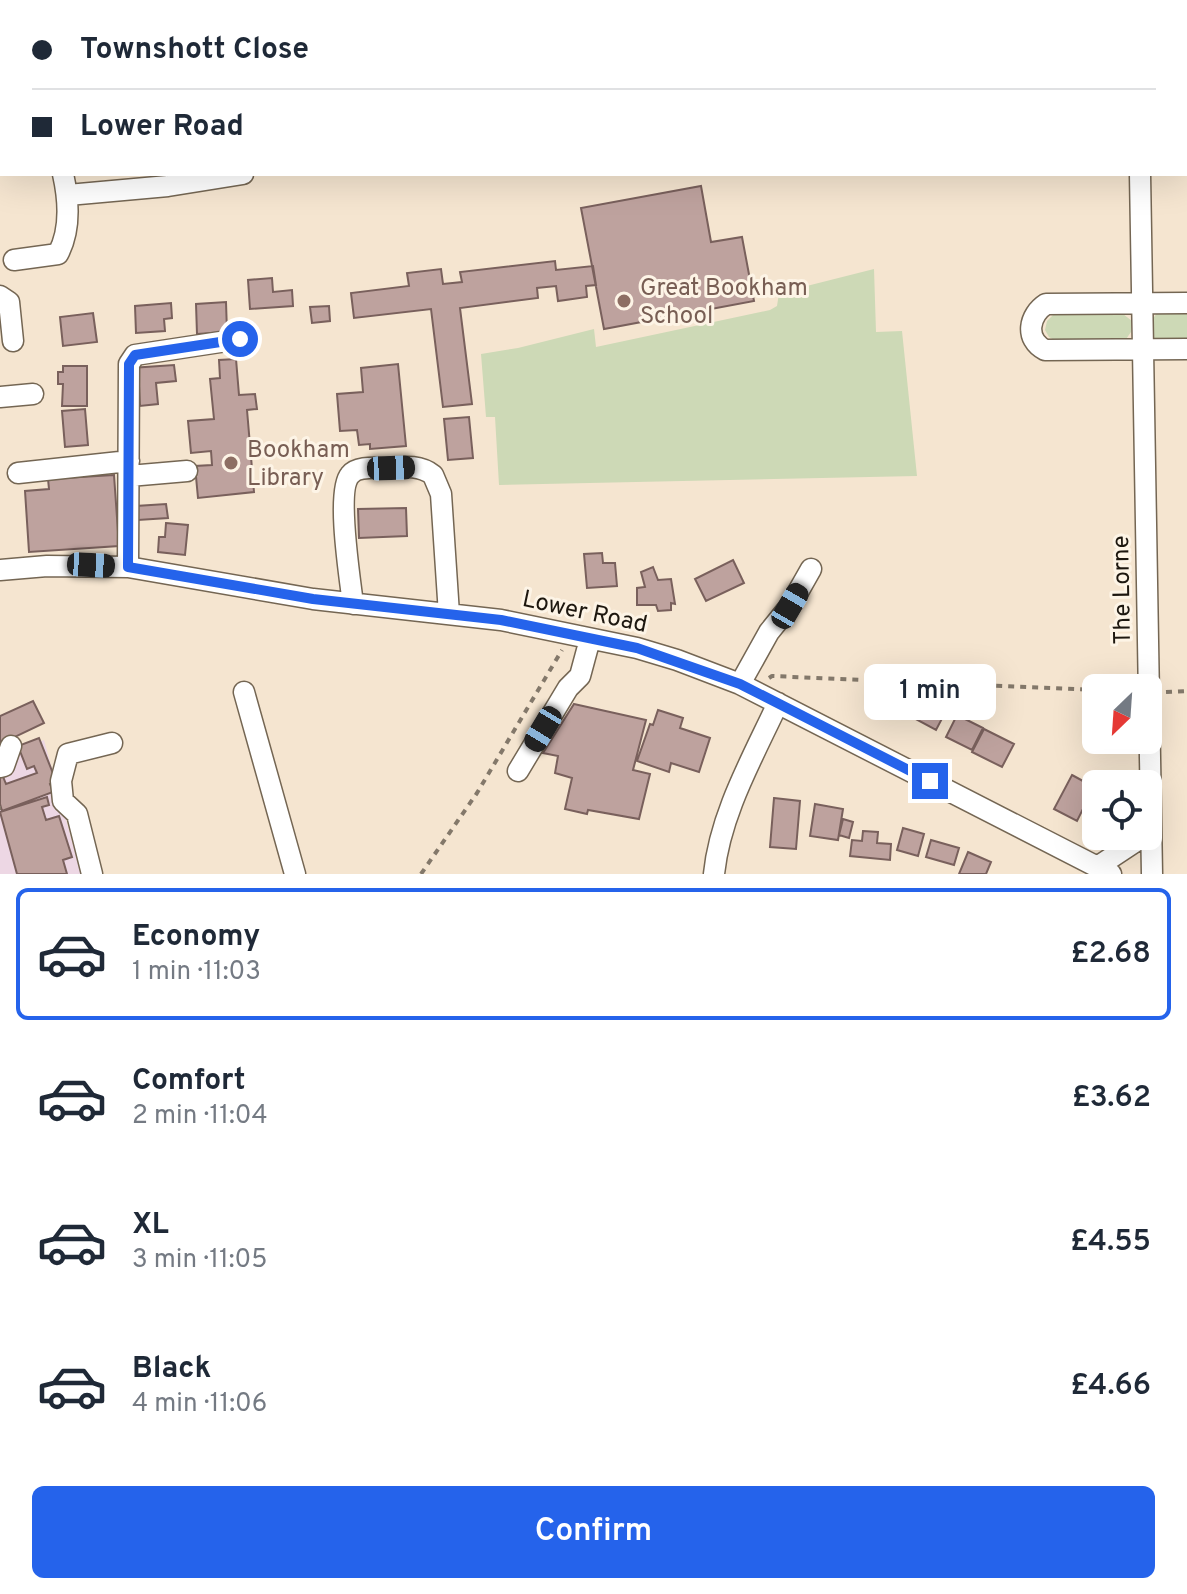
<!DOCTYPE html>
<meta charset="utf-8">
<style>
body{margin:0;font-family:Overpass,sans-serif;background:#f6f6f7;color:#1f2937;height:100vh;display:flex;flex-direction:column;font-size:30px;white-space:nowrap}
*{box-sizing:border-box;margin:0}
p{font-size:26px;color:#747a83}
.icon{flex:none;width:44px;height:44px;fill:none;stroke:currentColor;stroke-width:2;stroke-linecap:round;stroke-linejoin:round}
.map{position:relative;height:874px;overflow:hidden}
.drawer{display:flex;flex-direction:column;background:#fff;flex:1}
.drawer>*{flex:none}
.guide{position:absolute;left:0px;top:0px;width:1188px;height:176px;box-shadow:0 8px 32px #0002;display:grid;align-content:center;height:176px;padding:0 32px;background:#fff}
.needle{width:52px;rotate:205deg}
.tools{position:absolute;left:1082px;top:674px;display:grid;gap:16px}
.tools a{display:grid;place-items:center;width:80px;height:80px;border-radius:12px;background:#fff;box-shadow:0 8px 32px #0002;font-size:40px}
.end{position:absolute;width:36px;height:36px;margin:-18px;border:10px solid #2563eb;background:#fff;box-shadow:0 0 0 4px #fff}
.from{border-radius:50%}
.bubble{position:absolute;height:56px;border-radius:12px;background:#fff;box-shadow:0 8px 32px #0002;font-size:26px;font-weight:600;line-height:56px;text-align:center}
.car{position:absolute;width:24px;height:48px;margin:-24px -12px;border-radius:10px;box-shadow:0 0 6px 2px #0007;background:linear-gradient(#222 24%,#8ab4d8 0 40%,#222 0 76%,#8ab4d8 0 86%,#222 0)}
.guide b{display:flex;align-items:center;gap:28px;height:76px;font-size:30px}
.guide b+b{border-top:2px solid #e0e1e3}
.guide i{width:20px;height:20px;background:#1f2937}
ul{padding:14px 0 0;list-style:none}
li{display:flex;align-items:center;gap:24px;height:132px;margin:0 16px 12px;padding:0 16px;border:4px solid transparent;border-radius:12px}
li div{flex:1}
li b{display:block;font-size:30px}
li em{font-style:normal;font-weight:600}
li.selected{border-color:#2563eb}
li>.icon{width:72px;height:72px;stroke-width:1.5}
.button{display:flex;gap:16px;margin-top:auto;padding:16px 32px}
.button a{flex:1;height:92px;border-radius:12px;background:#2563eb;color:#fff;font-size:32px;font-weight:600;line-height:92px;text-align:center}
.map>svg:first-child{display:block}
.commercial{fill:#edd7e4}
.green{fill:#cdd9b6}
.building{fill:#bea29e;stroke:#79605c;stroke-width:2}
.lines{fill:none;stroke-linecap:round;stroke-linejoin:round}
.minor-casing{stroke:#746653;stroke-width:23}
.path{stroke:#83786a;stroke-width:4;stroke-dasharray:6 6;stroke-linecap:butt}
.minor{stroke:#fff;stroke-width:20}
.route{stroke:#2563eb;stroke-width:10}
.education-dot{fill:#8d6e63;stroke:#fdf4e6;stroke-width:3}
.labels{text-anchor:middle;stroke-width:6;stroke-linejoin:round;paint-order:stroke}
.education-label{font-size:24px;fill:#785e54;stroke:#fdf4e6;text-anchor:start}
.street-label{font-size:24px;fill:#1d170f;stroke:#fdf4e6}
</style>
<div class="map">
<svg width="1187" height="874" viewBox="0 0 1187 874">
<rect width="100%" height="100%" fill="#f5e5d0"/>
<path class="commercial" d="M44,740l37,134h-81v-117z"/>
<path class="green" d="M874,269l2,63 26,-1 15,145 -418,9 -4,-68h-9l-5,-63 37,-6 76,-19 2,18 174,-37 7,-4 2,-13z
M1157,313h30v28l-32,-1 -2,-3 -1,-17z
M1054,314h69l9,7 -1,11 -7,10 -68,-1 -7,-4 -4,-7 2,-9z"/>
<path class="building" d="M701,186l10,56 31,-5 12,64 -150,28 -23,-121z
M555,261l1,9 37,-4 3,19 -10,1 1,11 -29,4 -2,-15 -19,2 1,10 -78,10 12,96 -29,3 -12,-98 -77,9 -3,-25 58,-7 -2,-13 34,-4 2,15 19,-2 -2,-10z
M272,278l1,14 19,-2 1,16 -43,3 -2,-29z
M226,302l1,30 -30,2 -1,-30z
M171,303l1,15 -8,1 1,12 -29,2 -1,-27z
M329,306l1,15 -18,2 -2,-16z
M93,313l4,29 -34,4 -3,-29z
M236,359l3,36 16,-1 2,15 -10,1 7,82 -56,6 -3,-32 17,-1 -1,-14 -20,2 -3,-32 26,-2 -4,-40 10,-1 -1,-18z
M398,364l8,82 -36,3v-5l-11,1 -2,-15 -17,1 -3,-37 26,-2 -2,-24z
M174,365l2,16 -20,2 2,21 -18,2 -1,-20 -8,-18z
M63,366h24v40h-25l1,-22h-5v-12h5z
M85,409l3,36 -23,2 -3,-36z
M469,417l4,41 -25,2 -4,-41z
M114,475l5,71 -90,6 -4,-61 24,-2 -1,-10z
M166,504l2,14 -30,2 -2,-14z
M406,508l1,28 -48,2 -1,-29z
M166,523l22,2 -3,30 -27,-3 1,-15h6z
M602,553l1,10h12l2,23 -30,2 -3,-34z
M733,560l11,23 -38,18 -11,-22z
M653,567l5,13 13,-1 4,25 -4,-1v7l-13,1 -2,-6h-19v-17l8,-1 -4,-15z
M910,690l37,19 -11,21 -37,-20z
M33,701l11,22 -44,21v-28z
M574,704l72,16 -13,50 17,4 -11,45 -51,-9 -1,4 -22,-5 7,-31 -17,-5 3,-17 -15,-3z
M658,710l25,8 -3,10 30,10 -11,34 -28,-9 -2,9 -32,-11 13,-37 3,1z
M957,715l26,13 -11,22 -26,-13z
M984,729l30,15 -12,23 -30,-15z
M39,738l17,43 -6,3 3,8 -51,19 -2,-7v-35l6,15 31,-11 -3,-7 -7,3 -9,-23z
M1072,775l22,12 -17,34 -23,-12z
M47,797l2,8 -7,2 4,13 13,-4 13,41 -9,3 4,14h-50l-17,-62z
M774,798l26,3 -4,48 -26,-2z
M815,804l28,5 -5,31 -28,-4z
M843,819l10,3 -4,16 -10,-3z
M903,828l21,6 -6,22 -21,-6z
M863,831l15,1 -1,11 14,1 -1,16 -40,-4 2,-16 10,1z
M931,840l28,8 -5,17 -28,-8z
M968,852l23,10 -5,12h-27z"/>
<g class="lines">
<defs>
<path id="minor" d="M479,0v2
M1143,2v-2
M1186,47h1
M0,131h2
M1140,174l12,700
M68,195l100,-9 75,-12
M14,260l44,-6c13,-24 11,-53 5,-80
M0,296l9,6 4,39
M1187,303l-141,1c-17,11 -22,35 -1,46l142,-1
M0,397l33,-3
M18,473l111,-12
M129,476l58,-5
M128,567l1,-203 6,-9 105,-16
M0,570l47,-4 81,1 185,32 188,21 136,28 40,12 63,24 371,190
M353,604c-3,-25 -17,-113 -3,-129 7,-9 25,-7 36,-7 16,-1 33,-4 47,7l8,19 8,120
M740,684l29,-52 21,-26 21,-37
M244,692l51,182
M0,767l4,-1 7,-20
M518,771l50,-83 12,-12 10,-37
M1097,867l47,-31
M92,874l-15,-60 -14,-13 -2,-20 7,-27 44,-11
M714,874c6,-60 39,-117 64,-171"/>
</defs>
<use href="#minor" class="minor-casing"/>
<path class="path" d="M769,678l3,-2 324,14
M1166,692l21,-1
M0,808h1
M421,874l56,-81 85,-143"/>
<use href="#minor" class="minor"/>
</g>
<g class="lines">
<path class="route" d="M240,339l-105,16 -6,9 -1,203 185,32 188,21 136,28 103,36 190,97"/>
</g>
<g class="education-dot">
<circle cx="624" cy="301" r="8"/>
<circle cx="231" cy="463" r="8"/>
</g>
<g class="labels">
<g class="education-label">
<text x="640" y="295">Great Bookham<tspan x="640" dy="28">School</tspan></text>
<text x="247" y="457">Bookham<tspan x="247" dy="28">Library</tspan></text>
</g>
<g class="street-label">
<text transform="translate(1121 590) rotate(-91)" y="8">The Lorne</text>
<text transform="translate(585 611) rotate(12)" y="8">Lower Road</text>
</g>
</g>
</svg>
<div class="tools">
<a><svg class="needle" viewBox="-14 -14 28 28"><path d="M0-13l5 13h-10z" fill="#e53935"/><path d="M0 13l5-13h-10z" fill="#747a83"/></svg></a>
<a><svg class="icon" aria-label="locate" viewBox="0 0 24 24"><circle cx="12" cy="12" r="6"/><path d="M12 2v4M12 18v4M2 12h4M18 12h4"/></svg></a>
</div>
<i class="end from" style="left:240px;top:339px"></i>
<i class="end" style="left:930px;top:781px"></i>
<div class="bubble" style="left:864px;top:664px;width:132px">1 min</div>
<i class="car" style="left:391px;top:468px;rotate:88deg"></i>
<i class="car" style="left:91px;top:565px;rotate:93deg"></i>
<i class="car" style="left:790px;top:606px;rotate:30deg"></i>
<i class="car" style="left:543px;top:729px;rotate:211deg"></i>
<div class="guide">
<b><i class="from"></i>Townshott Close</b>
<b><i></i>Lower Road</b>
</div>
</div>
<section class="drawer">
<ul>
<li class="selected"><svg class="icon" aria-label="car" viewBox="0 0 24 24"><path d="M5 17H2v-5l4-1 3-4h7l3 4 3 1v5h-3M9 17h6M6 11h13"/><circle cx="7" cy="17" r="2"/><circle cx="17" cy="17" r="2"/></svg><div><b>Economy</b><p>1 min · 11:03</p></div><em>£2.68</em></li>
<li><svg class="icon" aria-label="car" viewBox="0 0 24 24"><path d="M5 17H2v-5l4-1 3-4h7l3 4 3 1v5h-3M9 17h6M6 11h13"/><circle cx="7" cy="17" r="2"/><circle cx="17" cy="17" r="2"/></svg><div><b>Comfort</b><p>2 min · 11:04</p></div><em>£3.62</em></li>
<li><svg class="icon" aria-label="car" viewBox="0 0 24 24"><path d="M5 17H2v-5l4-1 3-4h7l3 4 3 1v5h-3M9 17h6M6 11h13"/><circle cx="7" cy="17" r="2"/><circle cx="17" cy="17" r="2"/></svg><div><b>XL</b><p>3 min · 11:05</p></div><em>£4.55</em></li>
<li><svg class="icon" aria-label="car" viewBox="0 0 24 24"><path d="M5 17H2v-5l4-1 3-4h7l3 4 3 1v5h-3M9 17h6M6 11h13"/><circle cx="7" cy="17" r="2"/><circle cx="17" cy="17" r="2"/></svg><div><b>Black</b><p>4 min · 11:06</p></div><em>£4.66</em></li>
</ul>
<div class="button"><a>Confirm</a></div>
</section>
